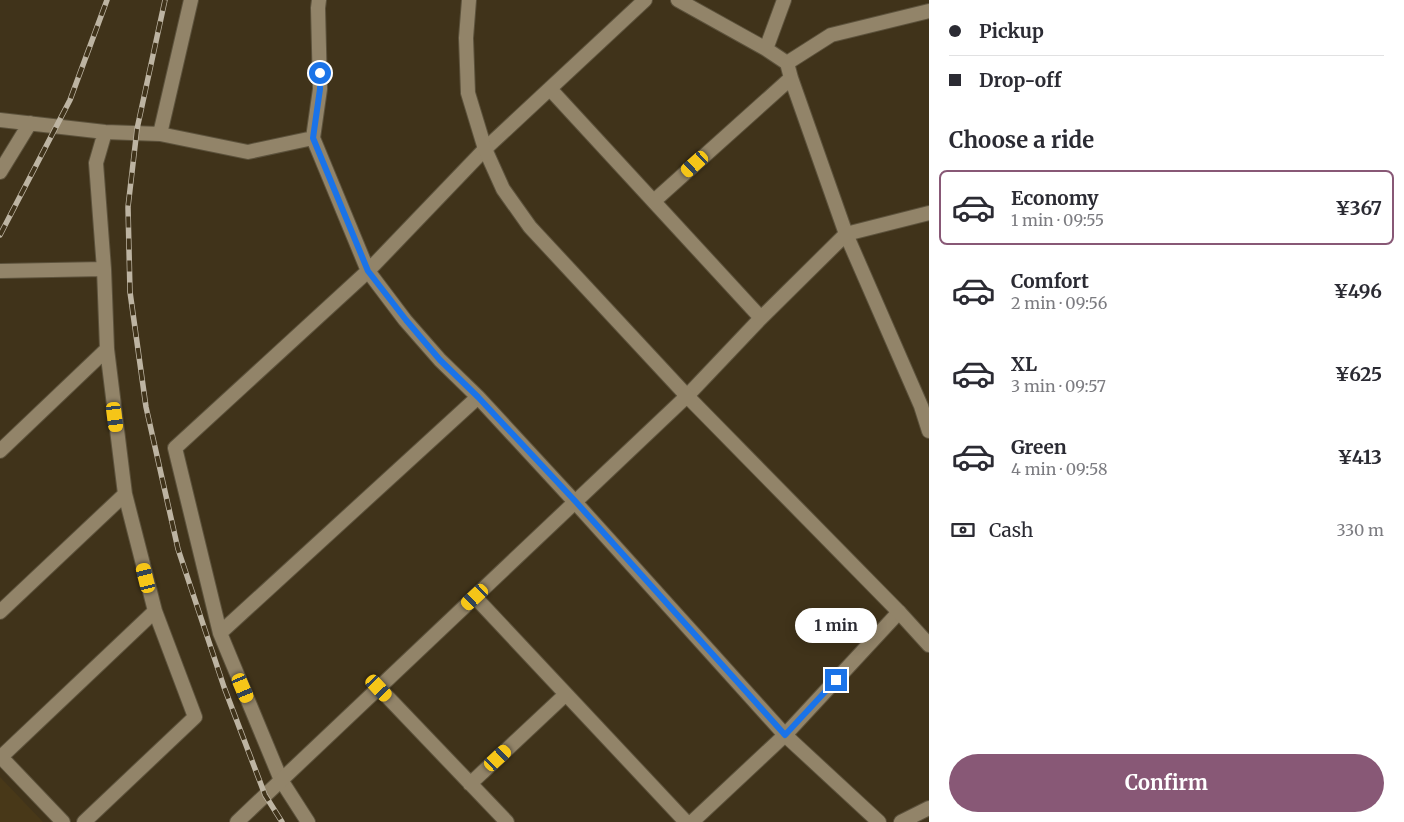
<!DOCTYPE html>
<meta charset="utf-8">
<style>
body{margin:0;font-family:Merriweather,serif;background:#f2f2f3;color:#2b2b33;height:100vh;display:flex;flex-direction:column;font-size:19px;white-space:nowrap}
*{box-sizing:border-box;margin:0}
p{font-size:16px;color:#7c7c81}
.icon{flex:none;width:28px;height:28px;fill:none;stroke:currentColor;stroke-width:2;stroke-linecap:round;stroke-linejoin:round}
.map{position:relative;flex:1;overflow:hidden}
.drawer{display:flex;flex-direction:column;background:#fff;width:475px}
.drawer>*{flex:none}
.top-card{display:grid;align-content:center;height:110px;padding:0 20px;background:#fff}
.end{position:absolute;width:22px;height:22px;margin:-11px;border:6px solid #1a73e8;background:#fff;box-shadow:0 0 0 2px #fff}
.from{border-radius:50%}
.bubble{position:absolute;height:35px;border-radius:18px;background:#fff;box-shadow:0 2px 12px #0003;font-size:16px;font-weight:700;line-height:35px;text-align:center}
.car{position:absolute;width:15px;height:30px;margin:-15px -8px;border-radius:6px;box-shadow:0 0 4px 1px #0007;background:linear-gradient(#f5c518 24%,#345 0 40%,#f5c518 0 76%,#345 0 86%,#f5c518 0)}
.top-card b{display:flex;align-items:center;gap:18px;height:48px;font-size:19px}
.top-card b+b{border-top:1px solid #e1e1e2}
.top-card i{width:12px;height:12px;background:#2b2b33}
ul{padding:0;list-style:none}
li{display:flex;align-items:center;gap:15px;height:75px;margin:0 10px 8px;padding:0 10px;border:2px solid transparent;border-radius:8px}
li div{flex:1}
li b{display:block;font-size:19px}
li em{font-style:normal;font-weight:700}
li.current{border-color:#885876}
li>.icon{width:45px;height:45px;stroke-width:1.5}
h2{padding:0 20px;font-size:22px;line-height:60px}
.pay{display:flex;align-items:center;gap:12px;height:55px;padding:0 20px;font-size:19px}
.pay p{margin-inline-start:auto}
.button{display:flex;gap:10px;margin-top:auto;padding:10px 20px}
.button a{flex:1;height:58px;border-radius:30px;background:#885876;color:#fff;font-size:20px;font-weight:700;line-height:58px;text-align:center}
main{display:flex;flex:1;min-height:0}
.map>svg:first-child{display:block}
.built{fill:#483818}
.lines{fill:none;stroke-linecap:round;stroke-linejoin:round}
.minor-casing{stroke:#5c523c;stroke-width:16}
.tertiary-casing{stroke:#5c523c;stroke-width:16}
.minor{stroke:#928469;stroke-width:14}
.tertiary{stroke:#928469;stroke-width:14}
.rail-casing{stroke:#bdb4a2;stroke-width:5.5}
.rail{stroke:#40331a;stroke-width:4;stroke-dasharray:11;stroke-linecap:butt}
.route{stroke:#1a73e8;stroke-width:6}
</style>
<main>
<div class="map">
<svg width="929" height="822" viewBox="0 0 929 822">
<rect width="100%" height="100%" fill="#40331a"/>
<path class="built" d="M0,777l43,45h-43z"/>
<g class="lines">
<defs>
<path id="minor" d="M319,0l-1,8 2,81 -7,49 55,133 37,49 35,40 38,37 97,105 210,233 94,87
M678,0l88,49 21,14 4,15 55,156 75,172 8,25
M766,49l18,-49
M787,63l44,-28 98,-24
M551,90l210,228
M0,120l105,12 55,2 88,18 65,-14
M160,134l31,-134
M0,172l30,-49
M654,201l137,-123
M0,271l104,-2
M687,396l74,-78 85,-84 83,-21
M0,451l107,-102
M475,597l211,225
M0,612l125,-118
M220,633l258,-236
M379,688l128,134
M0,756l63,66
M0,758l155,-147
M470,784l96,-90
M84,822l111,-105 -40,-106 -30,-117 -18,-145 -3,-80 -8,-106 9,-31
M308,822l-27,-42 -61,-147 -45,-185 193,-177 117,-122 160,-149
M692,822l93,-87 114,-123
M901,822l28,-14"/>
<path id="tertiary" d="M469,0l-3,38 2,55 17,56 18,40 27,38 157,169 212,216 30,33
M237,822l450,-426"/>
</defs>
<use href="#minor" class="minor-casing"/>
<use href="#tertiary" class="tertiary-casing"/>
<use href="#minor" class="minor"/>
<use href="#tertiary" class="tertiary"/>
<defs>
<path id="rail" d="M165,0l-28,129 -9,78 2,85 16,115 32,142 46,138 41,108 17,27
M0,235l70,-135 37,-100"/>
</defs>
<use href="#rail" class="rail-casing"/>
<use href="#rail" class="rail"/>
</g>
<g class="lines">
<path class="route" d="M320,73v16l-7,49 55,133 38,49 34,40 38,37 98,105 209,233 51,-55"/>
</g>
</svg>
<i class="end from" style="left:320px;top:73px"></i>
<i class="end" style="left:836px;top:680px"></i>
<div class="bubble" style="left:795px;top:608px;width:82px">1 min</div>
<i class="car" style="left:695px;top:164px;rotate:228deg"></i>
<i class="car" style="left:115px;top:417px;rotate:173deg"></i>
<i class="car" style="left:146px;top:578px;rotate:346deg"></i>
<i class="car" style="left:475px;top:597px;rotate:227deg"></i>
<i class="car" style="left:243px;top:688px;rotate:157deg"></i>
<i class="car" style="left:379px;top:688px;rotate:137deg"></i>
<i class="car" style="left:498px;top:758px;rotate:47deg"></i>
</div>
<section class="drawer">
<div class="top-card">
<b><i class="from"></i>Pickup</b>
<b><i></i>Drop-off</b>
</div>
<h2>Choose a ride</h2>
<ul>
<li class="current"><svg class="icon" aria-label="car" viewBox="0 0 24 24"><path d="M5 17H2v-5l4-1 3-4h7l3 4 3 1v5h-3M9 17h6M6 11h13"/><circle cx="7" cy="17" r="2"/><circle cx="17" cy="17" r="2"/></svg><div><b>Economy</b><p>1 min · 09:55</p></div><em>¥367</em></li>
<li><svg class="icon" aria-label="car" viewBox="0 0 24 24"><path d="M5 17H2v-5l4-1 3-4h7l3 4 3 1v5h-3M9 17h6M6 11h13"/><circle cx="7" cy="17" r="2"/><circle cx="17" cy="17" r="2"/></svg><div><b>Comfort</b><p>2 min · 09:56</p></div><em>¥496</em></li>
<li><svg class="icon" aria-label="car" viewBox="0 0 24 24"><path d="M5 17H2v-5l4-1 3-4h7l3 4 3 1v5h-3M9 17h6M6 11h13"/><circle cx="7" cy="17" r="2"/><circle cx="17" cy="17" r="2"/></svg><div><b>XL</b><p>3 min · 09:57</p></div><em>¥625</em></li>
<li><svg class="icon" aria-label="car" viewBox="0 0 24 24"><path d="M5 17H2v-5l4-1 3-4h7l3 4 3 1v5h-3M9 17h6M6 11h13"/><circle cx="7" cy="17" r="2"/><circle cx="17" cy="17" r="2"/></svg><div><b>Green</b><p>4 min · 09:58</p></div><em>¥413</em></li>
</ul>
<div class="pay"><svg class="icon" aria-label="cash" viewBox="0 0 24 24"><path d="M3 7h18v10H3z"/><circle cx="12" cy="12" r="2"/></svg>Cash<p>330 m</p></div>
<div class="button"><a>Confirm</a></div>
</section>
</main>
